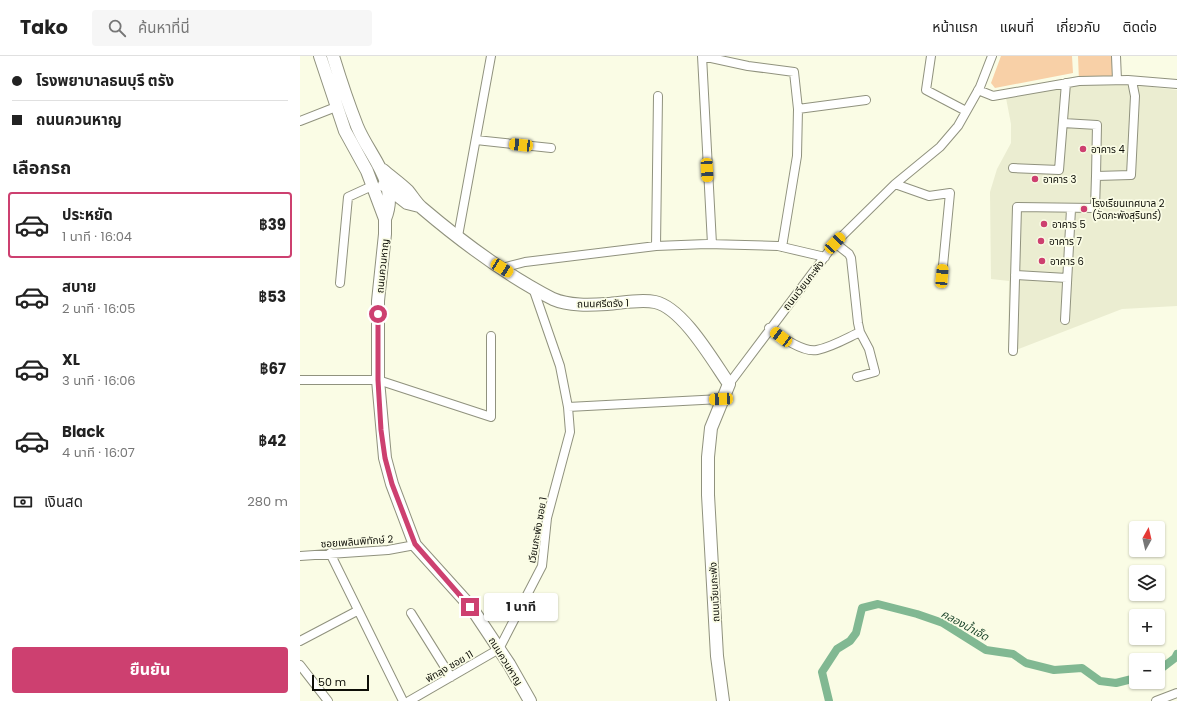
<!DOCTYPE html>
<html lang="th">
<meta charset="utf-8">
<style>
body{margin:0;font-family:Poppins,"Noto Sans Thai",sans-serif;background:#f6f6f6;color:#222;height:100vh;display:flex;flex-direction:column;font-size:15px;white-space:nowrap}
*{box-sizing:border-box;margin:0}
p{font-size:13px;color:#767676}
.icon{flex:none;width:22px;height:22px;fill:none;stroke:currentColor;stroke-width:2;stroke-linecap:round;stroke-linejoin:round}
.map{position:relative;flex:1;overflow:hidden}
.details{display:flex;flex-direction:column;background:#fff;width:300px}
.details>*{flex:none}
.banner{display:grid;align-content:center;height:88px;padding:0 12px;background:#fff}
.needle{width:26px;rotate:8deg}
.controls{position:absolute;left:829px;top:465px;display:grid;gap:8px}
.controls a{display:grid;place-items:center;width:36px;height:36px;border-radius:4px;background:#fff;box-shadow:0 1px 3px #0004;font-size:20px}
.scale{position:absolute;left:12px;bottom:10px;width:57px;box-sizing:border-box;padding-left:4px;border:2px solid #0d0e07;border-top:0;font-size:11px;line-height:14px;white-space:nowrap;color:#0d0e07;-webkit-text-stroke:3px #fafce5;paint-order:stroke}
.end{position:absolute;width:18px;height:18px;margin:-9px;border:5px solid #cd4070;background:#fff;box-shadow:0 0 0 2px #fff}
.from{border-radius:50%}
.bubble{position:absolute;height:28px;border-radius:4px;background:#fff;box-shadow:0 1px 3px #0004;font-size:13px;font-weight:700;line-height:28px;text-align:center}
.car{position:absolute;width:12px;height:24px;margin:-12px -6px;border-radius:5px;box-shadow:0 0 3px 1px #0007;background:linear-gradient(#f5c518 24%,#345 0 40%,#f5c518 0 76%,#345 0 86%,#f5c518 0)}
.banner b{display:flex;align-items:center;gap:14px;height:38px;font-size:15px}
.banner b+b{border-top:1px solid #e0e0e0}
.banner i{width:10px;height:10px;background:#222}
ul{padding:0;list-style:none}
li{display:flex;align-items:center;gap:12px;height:66px;margin:0 8px 6px;padding:0 4px;border:2px solid transparent;border-radius:4px}
li div{flex:1}
li b{display:block;font-size:15px}
li em{font-style:normal;font-weight:700}
li.active{border-color:#cd4070}
li>.icon{width:36px;height:36px;stroke-width:1.5}
h2{padding:0 12px;font-size:18px;line-height:48px}
.pay{display:flex;align-items:center;gap:10px;height:44px;padding:0 12px;font-size:15px}
.pay p{margin-inline-start:auto}
.action{display:flex;gap:8px;margin-top:auto;padding:8px 12px}
.action a{flex:1;height:46px;border-radius:4px;background:#cd4070;color:#fff;font-size:16px;font-weight:700;line-height:46px;text-align:center}
header{display:flex;align-items:center;gap:24px;box-sizing:border-box;height:56px;padding:0 20px;background:#fff;border-bottom:1px solid #e0e0e0}
header strong{font-size:19px}
nav{display:flex;gap:22px;margin-inline-start:auto;font-size:14px}
.search{width:280px;height:36px;background:#f6f6f6;display:flex;align-items:center;gap:10px;box-sizing:border-box;padding:0 14px;border-radius:4px;color:#767676;font-size:15px}
main{display:flex;flex:1;min-height:0}
.map>svg:first-child{display:block}
.built{fill:#ebedd1}
.green{fill:#f8d0a7}
.lines{fill:none;stroke-linecap:round;stroke-linejoin:round}
.canal{stroke:#81b892;stroke-width:8}
.street-casing{stroke:#90927e;stroke-width:10}
.secondary-casing{stroke:#90927e;stroke-width:14}
.street{stroke:#fff;stroke-width:8}
.secondary{stroke:#fff;stroke-width:12}
.route{stroke:#cd4070;stroke-width:5}
.poi-dot{fill:#cd4070;stroke:#fafce5;stroke-width:1.5}
.labels{text-anchor:middle;stroke-width:3.5;stroke-linejoin:round;paint-order:stroke}
.poi-label{font-size:10px;fill:#0d0e07;stroke:#fafce5;text-anchor:start}
.street-label{font-size:10px;fill:#0d0e07;stroke:#fafce5}
.water-label{font-size:11px;font-style:italic;fill:#143f25;stroke:#fafce5}
</style>
<header>
<strong>Tako</strong>
<div class="search"><svg class="icon" aria-label="search" viewBox="0 0 24 24"><circle cx="10" cy="10" r="6"/><path d="M15 15l6 6"/></svg>ค้นหาที่นี่</div>
<nav><a>หน้าแรก</a><a>แผนที่</a><a>เกี่ยวกับ</a><a>ติดต่อ</a></nav>
</header>
<main>
<section class="details">
<div class="banner">
<b><i class="from"></i>โรงพยาบาลธนบุรี ตรัง</b>
<b><i></i>ถนนควนหาญ</b>
</div>
<h2>เลือกรถ</h2>
<ul>
<li class="active"><svg class="icon" aria-label="car" viewBox="0 0 24 24"><path d="M5 17H2v-5l4-1 3-4h7l3 4 3 1v5h-3M9 17h6M6 11h13"/><circle cx="7" cy="17" r="2"/><circle cx="17" cy="17" r="2"/></svg><div><b>ประหยัด</b><p>1 นาที · 16:04</p></div><em>฿39</em></li>
<li><svg class="icon" aria-label="car" viewBox="0 0 24 24"><path d="M5 17H2v-5l4-1 3-4h7l3 4 3 1v5h-3M9 17h6M6 11h13"/><circle cx="7" cy="17" r="2"/><circle cx="17" cy="17" r="2"/></svg><div><b>สบาย</b><p>2 นาที · 16:05</p></div><em>฿53</em></li>
<li><svg class="icon" aria-label="car" viewBox="0 0 24 24"><path d="M5 17H2v-5l4-1 3-4h7l3 4 3 1v5h-3M9 17h6M6 11h13"/><circle cx="7" cy="17" r="2"/><circle cx="17" cy="17" r="2"/></svg><div><b>XL</b><p>3 นาที · 16:06</p></div><em>฿67</em></li>
<li><svg class="icon" aria-label="car" viewBox="0 0 24 24"><path d="M5 17H2v-5l4-1 3-4h7l3 4 3 1v5h-3M9 17h6M6 11h13"/><circle cx="7" cy="17" r="2"/><circle cx="17" cy="17" r="2"/></svg><div><b>Black</b><p>4 นาที · 16:07</p></div><em>฿42</em></li>
</ul>
<div class="pay"><svg class="icon" aria-label="cash" viewBox="0 0 24 24"><path d="M3 7h18v10H3z"/><circle cx="12" cy="12" r="2"/></svg>เงินสด<p>280 m</p></div>
<div class="action"><a>ยืนยัน</a></div>
</section>
<div class="map">
<svg width="877" height="645" viewBox="0 0 877 645">
<rect width="100%" height="100%" fill="#fafce5"/>
<path class="built" d="M779,28l57,1 41,5v216l-55,3 -114,44 1,-72 -18,-2 -1,-87 7,-23 14,-26v-19l-5,-26z"/>
<path class="green" d="M701,0h71l1,17 -78,15 -4,-5z
M778,0h38l1,24 -38,1z"/>
<g class="lines">
<path class="canal" d="M858,615l17,-13 2,-4
M529,645l-7,-29 15,-23 13,-8 6,-8 6,-25 16,-4 39,10 26,9 43,27 27,4 13,9 28,7 28,-2 18,13 16,2 20,-5"/>
<defs>
<path id="street" d="M631,0l-5,34 40,21
M816,0l1,24
M678,34l15,6 86,-15 49,-1 49,4
M498,53l68,-9
M0,65l36,-14
M763,67l34,2 -1,51
M176,84l75,8
M713,112l46,2 7,-87
M595,128l34,12 21,-3 -8,83
M158,180l33,-180
M535,187l14,11 2,4 7,65 2,9 9,17 6,23 -18,5
M412,188l-10,-188 46,10 46,6 4,37 -1,47 -15,91
M356,190l2,-150
M202,212l23,-6 131,-16 51,-2 71,2 47,11
M715,219l52,3
M40,227l8,-86 24,-11
M765,264l6,-111
M469,272c11,8 34,25 48,22 15,-3 30,-12 43,-18
M713,295l4,-144 78,1 1,-32 35,-1 4,-79 -3,-15
M0,324h78l113,37v-81
M429,328l106,-141 60,-59 45,-37 18,-21 22,-39 12,-31
M268,351l153,-8
M30,497l73,148
M0,500l88,-6 27,-5
M111,557l40,64
M0,585l57,-30
M0,609l28,36
M109,645l90,-52 43,-83 5,-48 23,-86 -2,-25 -8,-41 -27,-78
M856,645l21,-8"/>
<path id="secondary" d="M20,0l25,75 22,40 18,48v15l-7,67v79l7,78 7,26 23,61 56,62 38,57 21,37
M33,0c7,23 15,47 24,70 12,30 43,57 28,93
M83,114c8,7 18,14 25,21 5,6 8,12 14,17 40,34 84,67 131,91 16,7 37,6 54,5 15,-1 33,-5 48,-2 28,6 58,59 74,82l-18,44 -3,29v38l9,161 6,45
M84,129l23,18 12,3"/>
</defs>
<use href="#street" class="street-casing"/>
<use href="#secondary" class="secondary-casing"/>
<use href="#street" class="street"/>
<use href="#secondary" class="secondary"/>
</g>
<g class="lines">
<path class="route" d="M78,258v66l3,50 4,28 7,26 23,60 55,63"/>
</g>
<g class="poi-dot">
<circle cx="783" cy="93" r="4"/>
<circle cx="735" cy="123" r="4"/>
<circle cx="784" cy="153" r="4"/>
<circle cx="744" cy="168" r="4"/>
<circle cx="741" cy="185" r="4"/>
<circle cx="742" cy="205" r="4"/>
</g>
<g class="labels">
<g class="poi-label">
<text x="791" y="97">อาคาร 4</text>
<text x="743" y="127">อาคาร 3</text>
<text x="792" y="151">โรงเรียนเทศบาล 2<tspan x="792" dy="12">(วัดกะพังสุรินทร์)</tspan></text>
<text x="752" y="172">อาคาร 5</text>
<text x="749" y="189">อาคาร 7</text>
<text x="750" y="209">อาคาร 6</text>
</g>
<g class="street-label">
<text transform="translate(82 210) rotate(-84)" y="4">ถนนควนหาญ</text>
<text transform="translate(503 229) rotate(-52)" y="4">ถนนเวียนกะพัง</text>
<text transform="translate(303 247) rotate(-1)" y="4">ถนนศรีตรัง 1</text>
<text transform="translate(237 474) rotate(-80)" y="4">เวียนกะพัง ซอย 1</text>
<text transform="translate(57 485) rotate(-4)" y="4">ซอยเพลินพิทักษ์ 2</text>
<text transform="translate(414 536) rotate(-93)" y="4">ถนนเวียนกะพัง</text>
<text transform="translate(206 605) rotate(58)" y="4">ถนนควนหาญ</text>
<text transform="translate(149 610) rotate(-30)" y="4">พัทลุง ซอย 11</text>
</g>
<g class="water-label">
<text transform="translate(665 569) rotate(29)" y="4">คลองน้ำเจ็ด</text>
</g>
</g>
</svg>
<div class="controls">
<a><svg class="needle" viewBox="-14 -14 28 28"><path d="M0-13l5 13h-10z" fill="#e53935"/><path d="M0 13l5-13h-10z" fill="#767676"/></svg></a>
<a><svg class="icon" aria-label="layers" viewBox="0 0 24 24"><path d="M12 4l9 5-9 5-9-5zM3 14l9 5 9-5"/></svg></a>
<a>+</a>
<a>−</a>
</div>
<div class="scale">50 m</div>
<i class="end from" style="left:78px;top:258px"></i>
<i class="end" style="left:170px;top:551px"></i>
<div class="bubble" style="left:184px;top:537px;width:74px">1 นาที</div>
<i class="car" style="left:221px;top:89px;rotate:276deg"></i>
<i class="car" style="left:407px;top:114px;rotate:177deg"></i>
<i class="car" style="left:535px;top:187px;rotate:43deg"></i>
<i class="car" style="left:202px;top:212px;rotate:122deg"></i>
<i class="car" style="left:642px;top:220px;rotate:5deg"></i>
<i class="car" style="left:481px;top:281px;rotate:307deg"></i>
<i class="car" style="left:421px;top:343px;rotate:267deg"></i>
</div>
</main>
